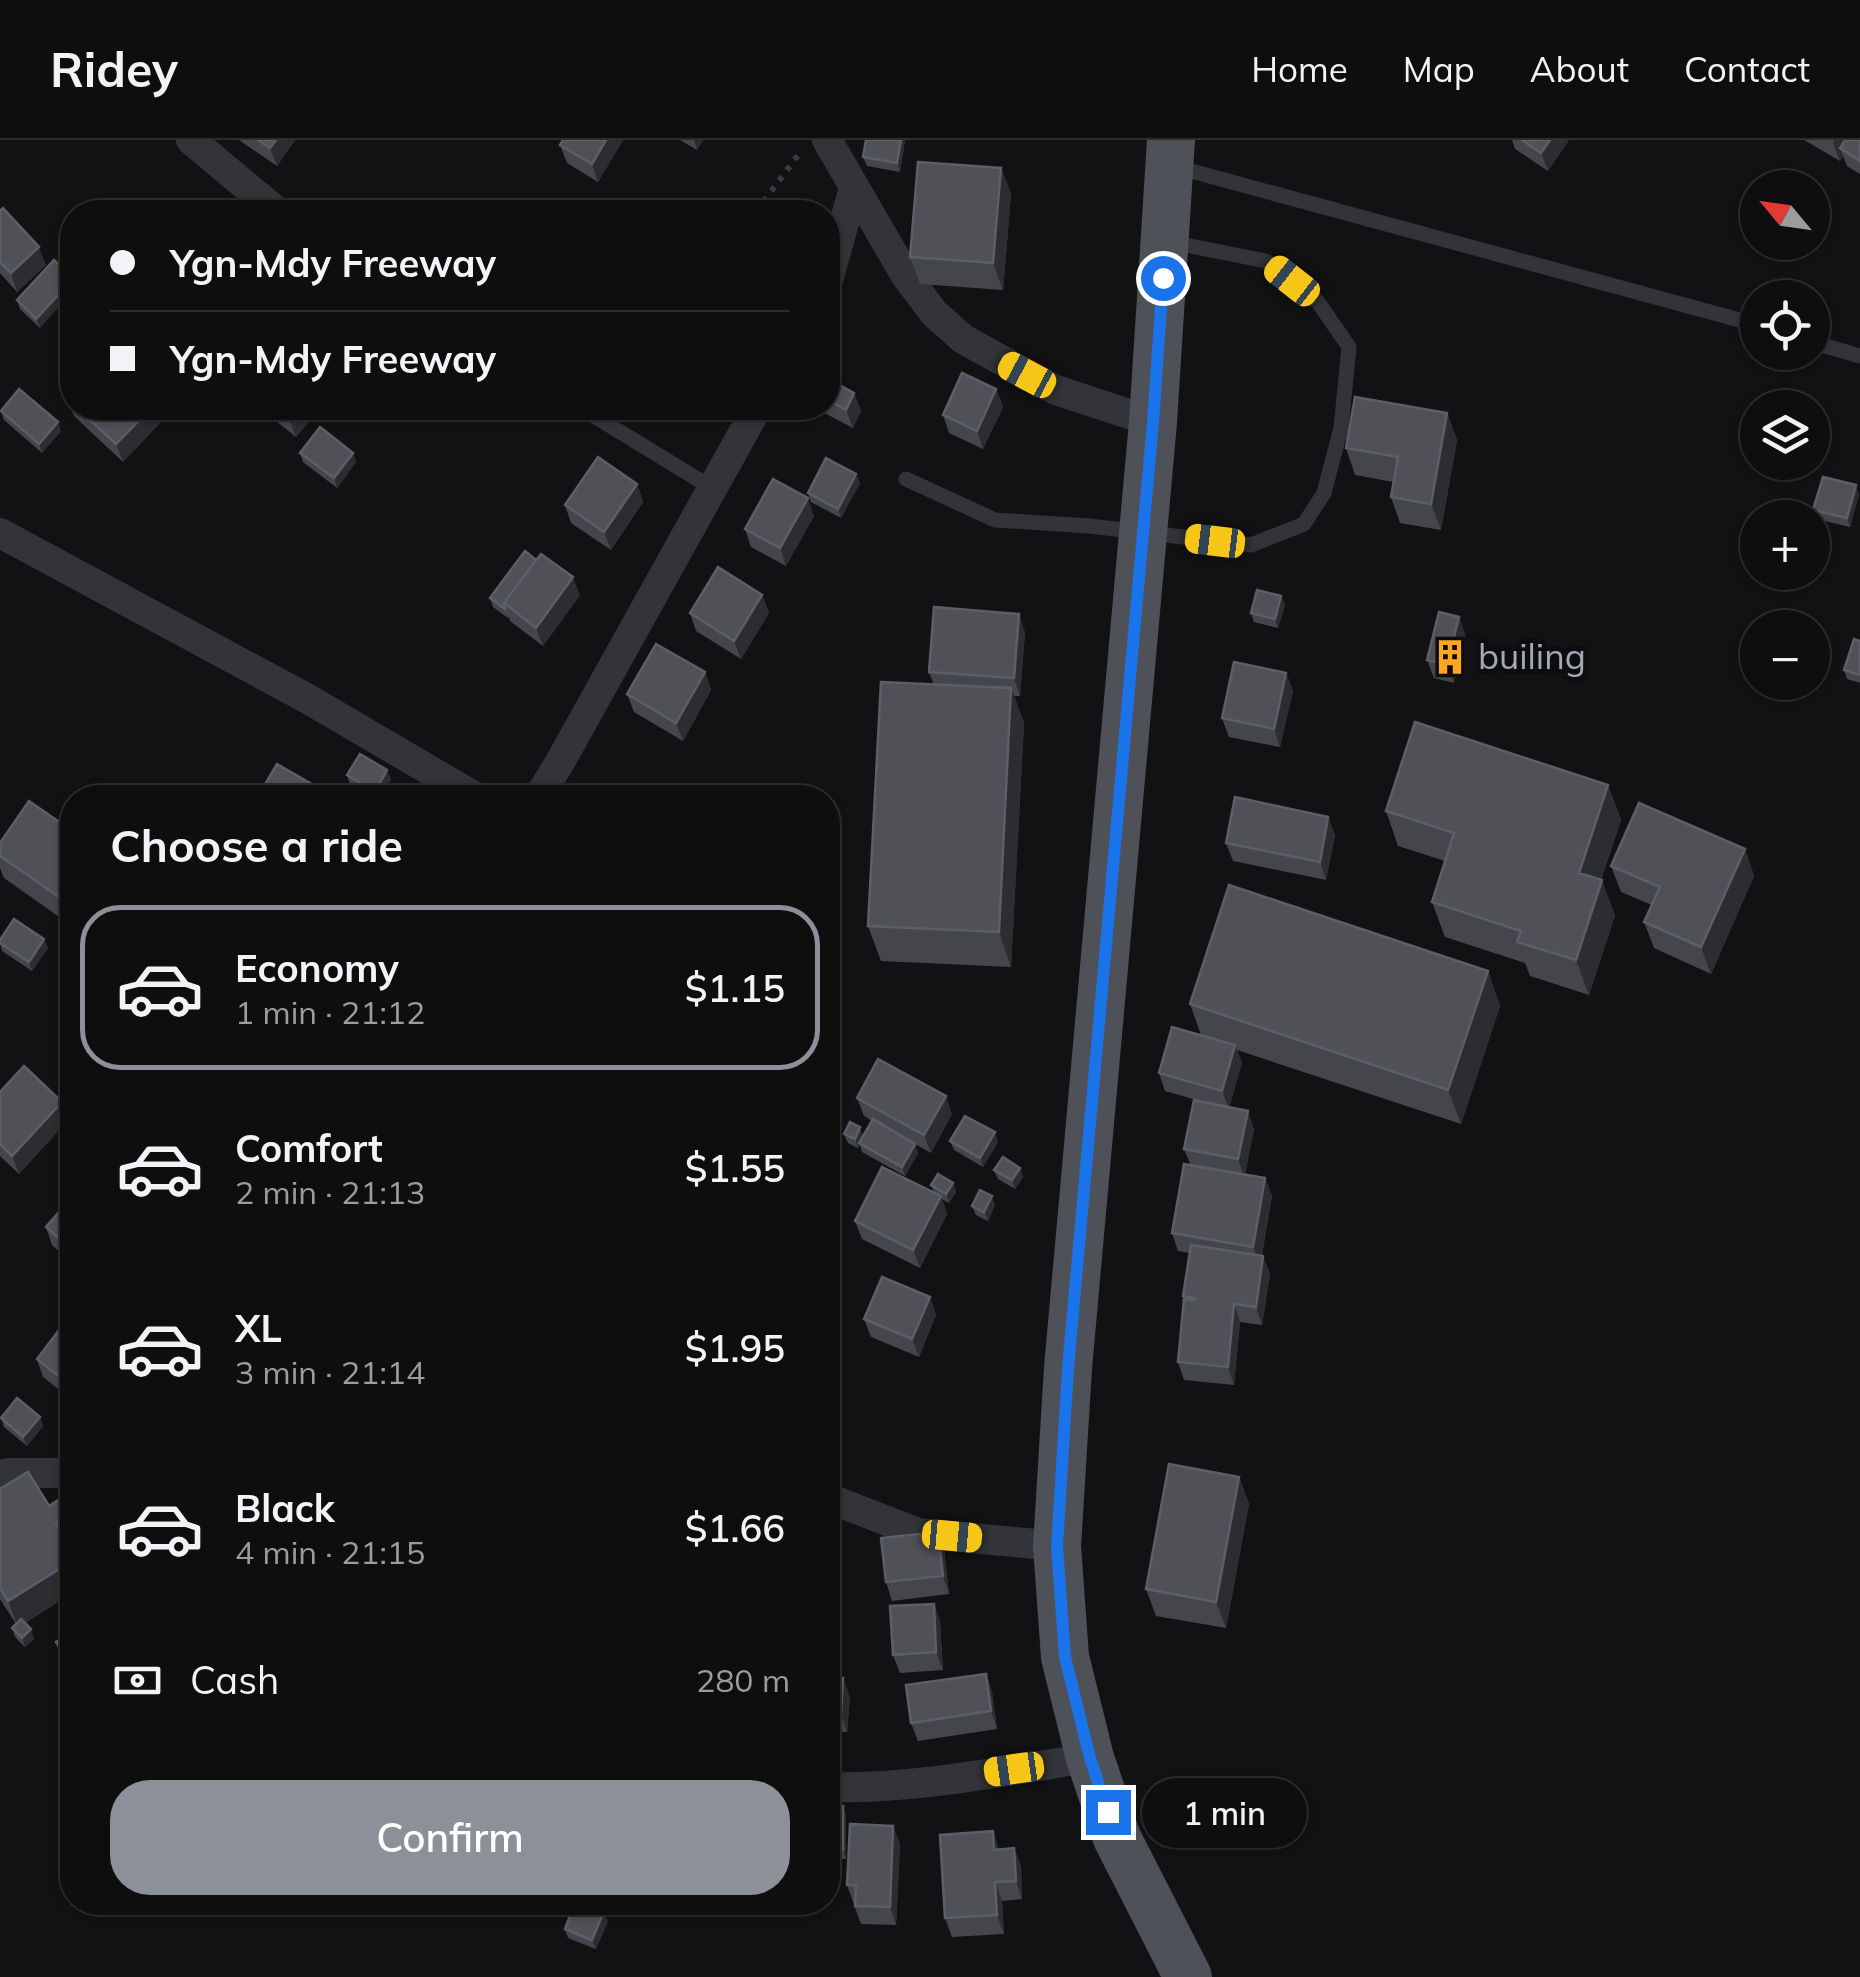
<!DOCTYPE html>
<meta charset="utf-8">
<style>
body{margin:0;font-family:Mulish,sans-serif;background:#171718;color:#f1f3f6;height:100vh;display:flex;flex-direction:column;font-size:38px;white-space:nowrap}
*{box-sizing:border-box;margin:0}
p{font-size:32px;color:#9b9c9e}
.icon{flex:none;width:55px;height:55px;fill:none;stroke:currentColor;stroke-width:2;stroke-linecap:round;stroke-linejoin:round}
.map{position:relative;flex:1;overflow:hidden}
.panel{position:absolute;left:60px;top:645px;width:780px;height:1130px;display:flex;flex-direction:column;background:#0e0e0f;border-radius:40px;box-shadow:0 2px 8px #0004,0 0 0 2px #2e2e2f}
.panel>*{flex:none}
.hud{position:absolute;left:60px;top:60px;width:780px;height:220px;border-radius:40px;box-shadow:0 2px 8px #0004,0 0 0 2px #2e2e2f;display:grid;align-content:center;height:220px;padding:0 50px;background:#0e0e0f}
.needle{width:65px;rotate:299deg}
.fabs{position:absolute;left:1740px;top:30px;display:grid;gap:20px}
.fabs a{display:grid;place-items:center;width:90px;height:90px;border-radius:50%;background:#0e0e0f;box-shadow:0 2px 8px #0004,0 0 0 2px #2e2e2f;font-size:50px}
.end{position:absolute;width:45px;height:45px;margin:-22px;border:12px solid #1a73e8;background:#fff;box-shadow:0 0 0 5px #fff}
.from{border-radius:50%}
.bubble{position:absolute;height:70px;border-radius:35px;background:#0e0e0f;box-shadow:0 2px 8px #0004,0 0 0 2px #2e2e2f;font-size:32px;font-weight:600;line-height:70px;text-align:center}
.car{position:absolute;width:30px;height:60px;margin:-30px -15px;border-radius:12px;box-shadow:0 0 8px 2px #0007;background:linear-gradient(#f5c518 24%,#345 0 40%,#f5c518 0 76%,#345 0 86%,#f5c518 0)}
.hud b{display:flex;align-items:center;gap:35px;height:95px;font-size:38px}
.hud b+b{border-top:2px solid #2e2e2f}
.hud i{width:25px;height:25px;background:#f1f3f6}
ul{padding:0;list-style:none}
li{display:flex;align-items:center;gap:30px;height:165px;margin:0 20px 15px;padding:0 30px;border:5px solid transparent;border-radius:40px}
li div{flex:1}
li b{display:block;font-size:38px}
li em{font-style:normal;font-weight:600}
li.active{border-color:#8c9099}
li>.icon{width:90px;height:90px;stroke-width:1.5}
h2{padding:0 50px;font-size:45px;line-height:120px}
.pay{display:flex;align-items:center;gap:25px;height:110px;padding:0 50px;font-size:38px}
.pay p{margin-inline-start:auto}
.button{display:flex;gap:20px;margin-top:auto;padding:20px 50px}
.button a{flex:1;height:115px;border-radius:40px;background:#8c9099;color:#fff;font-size:40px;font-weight:600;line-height:115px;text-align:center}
header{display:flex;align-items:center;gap:60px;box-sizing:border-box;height:140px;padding:0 50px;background:#0e0e0f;border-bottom:2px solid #2e2e2f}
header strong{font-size:48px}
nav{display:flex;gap:55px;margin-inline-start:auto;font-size:35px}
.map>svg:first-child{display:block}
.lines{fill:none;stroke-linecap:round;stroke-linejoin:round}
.path{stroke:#393b40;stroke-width:6;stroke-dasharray:5 8;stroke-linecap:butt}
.service{stroke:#333439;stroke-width:15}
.minor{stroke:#333439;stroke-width:30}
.primary{stroke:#4f5158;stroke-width:48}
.wall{fill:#45464c}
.shaded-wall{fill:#2c2d31}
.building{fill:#4f5157;stroke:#5c5f66;stroke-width:2.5}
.route{stroke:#1a73e8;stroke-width:12}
.labels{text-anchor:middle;stroke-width:10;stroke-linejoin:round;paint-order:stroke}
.poi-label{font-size:35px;fill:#a3a9b5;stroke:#0d0d0f;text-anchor:start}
</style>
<header>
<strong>Ridey</strong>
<nav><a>Home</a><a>Map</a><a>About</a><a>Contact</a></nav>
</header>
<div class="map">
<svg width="1860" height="1837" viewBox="0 0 1860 1837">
<rect width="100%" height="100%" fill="#121214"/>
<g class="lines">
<path class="path" d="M756,72l42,-57"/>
<path class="service" d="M1173,26l585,159
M1812,202l48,14
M591,274l121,74
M906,339l89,41 94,6 162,19 53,-21 20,-31 17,-65 8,-81 -31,-45 -52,-41 -95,-19"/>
<path class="minor" d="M191,0l84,70
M827,0l79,136 28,37 29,26 93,51 97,32
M828,140l26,-92
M0,393l308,166 169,99
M538,658l22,-36 197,-354
M0,1335l8,-2h58l6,3
M828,1358l90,35 139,13
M828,1647c84,3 178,-17 262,-29"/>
<path class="primary" d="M1171,0l-18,282 -85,946 -11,178 8,111 25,101 27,80 71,139"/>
</g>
<path class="wall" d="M239,0h56l-18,26z
M623,0l-25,42 -31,-19 -7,-18z
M680,0h23l-6,10z
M866,0h39l-5,32 -33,-6 -4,-9z
M1512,0h57l-21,31 -33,-22z
M1804,0h56v34l-13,-8 -4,-10 -3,5z
M1001,28l10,26 -8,96 -83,-6 -10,-27z
M0,71l46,54 -29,27 -17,-19z
M54,120l-14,68 -20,-19 -3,-9z
M828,239l26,14 7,18 -8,17 -38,-20h13z
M996,249l7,18 -20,42 -34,-16 -6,-18z
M72,252v16l101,1 -50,53 -49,-46 -7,-18z
M260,268h60l-24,29z
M1,271l60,20 -19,22 -38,-33z
M1447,273l10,27 -16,90 -41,-7 -9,-26 2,-15 -38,-7 -9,-27z
M300,313h53l3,9 -19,26 -34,-26z
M860,343l-19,35 -30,-16 -3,-9z
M637,344l6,18 -32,48 -40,-27 -6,-18z
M1859,354l-9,33 -33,-8 -4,-9z
M814,376l-28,50 -35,-19 -6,-18z
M580,455l-37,51 -33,-25 -1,-4 -1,1 -15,-11 -3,-9z
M762,455l7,18 -28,46 -45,-28 -6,-18z
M1281,456l4,9 -7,23 -24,-6 -3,-9z
M1459,477l6,18 -11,48 -20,-5 -7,-18z
M1025,492l-5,64h-6l10,27 -13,244 -130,-6 -13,-35 66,-241 -5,-13z
M1860,501v42l-13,-4 -3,-9z
M705,532l6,18 -28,51 -49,-29 -7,-18z
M1286,533l7,18 -13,56 -51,-10 -7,-19z
M347,635l44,4 -11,19h-7l-23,-14z
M1608,645l13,35 -20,60 14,35 -26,80 -59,-19 -5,-13 -80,-26 -13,-35 13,-41 -47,-15 -12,-35z
M1328,677l7,18 -9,45 -93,-19 -7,-18z
M72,691v95l-68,-48 -4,-10v-25z
M1745,709l9,27 -43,98 -57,-26 -10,-26 8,-17 -31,-13 -10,-26z
M0,803l48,5 -16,23 -30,-20z
M1488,831l12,35 -39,118 -224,-74 5,13 -13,44 25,22 -9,45 20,4 7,18 -10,59 8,19 -8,51 -22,-3 -6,63 -50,-5 -6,-18 5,-66 7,-43 -12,-2 -6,-18 19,-67 -7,-17 23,-46 -42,-12 -6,-18 42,-38 -11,-31z
M0,952l62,10 6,18 -49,54 -19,-18z
M857,958l95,16 -21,39 -16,-9 3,9 -13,23 -43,-24 -2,-7 -2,3 -10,-5 -4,-9 19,2 9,-15 -8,-5z
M950,1001l48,1 -15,25 -29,-17z
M1020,1028l3,9 -8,12 -17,-10 -4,-9z
M953,1043l3,9 -7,11 -7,-4 5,15 -27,54 -58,-29 -7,-18 79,-29 -3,-7z
M72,1057v66l-20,-18 -6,-18z
M995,1065l-7,16 -12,-6 -4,-9z
M930,1157l6,18 -17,42 -48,-20 -7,-18z
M72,1173v87l-29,-23 -6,-18z
M1,1278l42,8 -16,20 -23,-19z
M1239,1337l10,27 -23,124 -70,-12 -10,-27z
M0,1349l49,17 23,-15v56l-2,1 2,4v41l-47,30 9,16 -9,8 -10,-10 -3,-9 4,-4 -16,-25z
M938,1392l6,18 5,44 -57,7 -6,-19z
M934,1464l6,18 3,48 -43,3 -7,-18z
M72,1491v44l-9,-15 -7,-18z
M986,1534l6,18 5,37 -79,12 -7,-18z
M828,1538l22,19 -3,35 -19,-1z
M828,1666h15l3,10v43h-18z
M893,1686l7,18 -4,81 -35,-1 -14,-39z
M1014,1708l7,18 1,33 -20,2 2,33 -52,3 -7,-19 54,-69z
M608,1781l-12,28 -28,-11 -3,-9z"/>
<path class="shaded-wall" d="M276,0h19l-18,26 -7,-18z
M606,0h17l-25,42 -6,-18z
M694,0h9l-6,10z
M901,0h4l-5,32 -3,-9z
M1550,0h19l-21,31 -7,-18z
M1835,0h17l-12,8 3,8 -3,5 -7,-18z
M1001,28l10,26 -8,96 -10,-27z
M39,107l7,18 -29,27 -6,-19z
M72,140v12l-32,36 -4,-9z
M996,249l7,18 -20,42 -6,-18z
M854,253l7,18 -8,17 -7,-18z
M151,268l22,1 -50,53 -7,-18z
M299,268h21l-24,29 -7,-18z
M1447,273l10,27 -16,90 -10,-26z
M58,282l3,9 -19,22 -3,-9z
M353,313l3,9 -19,26 -3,-10z
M856,334l4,9 -19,35 -3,-9z
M637,344l6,18 -32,48 -7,-18z
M1856,345l3,9 -9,33 -3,-9z
M808,358l6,18 -28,50 -6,-18z
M573,437l7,18 -37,51 -7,-18z
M762,455l7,18 -28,46 -7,-18z
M1281,456l4,9 -7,23 -3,-9z
M1019,474l6,18 -5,64 -6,-18z
M1459,477l6,18 -11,48 -7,-18z
M705,532l6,18 -28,51 -7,-18z
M1286,533l7,18 -13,56 -6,-18z
M1011,548l13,35 -13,244 -12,-35z
M387,630l4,9 -11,19h-3l-2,-6z
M1608,645l13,35 -30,88 -12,-35z
M1328,677l7,18 -9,45 -6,-18z
M1745,709l9,27 -43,98 -10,-27z
M1602,740l13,35 -26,80 -13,-35z
M44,799l4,9 -16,23 -3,-9z
M1488,831l12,35 -39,118 -13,-34z
M1235,905l7,18 -13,46 -7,-18z
M946,956l6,18 -21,39 -7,-18z
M62,962l6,18 -49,54 -7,-18z
M1248,971l6,18 -10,48 -6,-18z
M860,987l3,9 -5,12 -3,-9z
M995,992l3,10 -15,25 -3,-9z
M915,1004l3,9 -13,23 -3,-9z
M1020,1028l3,9 -8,12 -3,-9z
M1265,1038l7,18 -12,69 -7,-18z
M953,1043l3,9 -7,11 -3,-9z
M941,1056l6,18 -27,54 -7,-18z
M992,1056l3,9 -7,16 -4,-9z
M1263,1116l7,18 -8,51 -6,-18z
M930,1157l6,18 -17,42 -7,-18z
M1234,1164l6,18 -6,63 -6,-18z
M72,1236v21l-5,-14z
M40,1277l3,9 -16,20 -4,-9z
M1239,1337l10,27 -23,124 -10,-26z
M72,1374v33l-6,4 -10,-27z
M938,1392l6,18 5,44 -6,-18z
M72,1421v32l-54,34 -10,-26z
M934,1464l6,18 3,48 -7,-18z
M31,1489l3,10 -9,8 -3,-9z
M986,1534l6,18 5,37 -6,-18z
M843,1538l7,19 -3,35 -6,-18z
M843,1666l3,10v43l-3,-9z
M893,1686l7,18 -4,81 -6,-18z
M993,1691l6,18 -5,1z
M1014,1708l7,18 1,33 -6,-18z
M995,1742l7,19 2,33 -7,-19z
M604,1771l4,10 -12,28 -4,-9z"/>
<path class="building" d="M258,0h18l-6,8z
M563,0h43l-14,24 -32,-19z
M866,0h35l-4,23 -34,-6z
M1522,0h28l-9,13z
M1845,0h15v21l-20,-13z
M918,22l83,6 -8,95 -83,-6z
M3,68l36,39 -28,26 -11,-11v-51z
M54,120l18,17v3l-36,39 -19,-19z
M962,233l34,16 -19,42 -34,-16z
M828,239l26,14 -8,17 -18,-10z
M19,249l39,33 -19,22 -38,-33z
M1355,257l92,16 -16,91 -40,-7 7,-40 -52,-9z
M77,268h74l-35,36z
M276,268h23l-10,11z
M320,287l33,26 -19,25 -34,-25z
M598,317l39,27 -33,48 -39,-27z
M826,318l30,16 -18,35 -30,-16z
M1823,337l33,8 -9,33 -34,-8z
M773,339l35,19 -28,50 -35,-19z
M525,411l11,9 -32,43 1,6 -15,-11z
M541,414l32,23 -37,51 -32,-25z
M718,427l44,28 -28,46 -44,-28z
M1257,450l24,6 -6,23 -24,-6z
M934,467l85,7 -5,64 -85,-6z
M1439,472l20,5 -12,48 -20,-5z
M1854,499l6,2v34l-16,-5z
M656,504l49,28 -29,51 -49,-29z
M1234,522l52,11 -12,56 -52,-11z
M881,542l130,6 -12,244 -131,-6z
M1415,582l193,63 -29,88 23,7 -26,80 -59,-18 4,-11 -89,-29 22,-69 -68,-22z
M360,614l27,16 -12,22 -28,-17z
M277,624l59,34h-79z
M1235,657l93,20 -8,45 -94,-19z
M29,661l43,30v75l-72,-50v-13z
M1639,663l106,46 -44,98 -57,-25 16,-35 -49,-21z
M1229,745l259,86 -40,119 -258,-86z
M14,779l30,20 -15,23 -29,-19v-3z
M1172,887l63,18 -13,46 -63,-18z
M878,919l68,37 -22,39 -67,-37z
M24,926l38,36 -50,54 -12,-12v-52z
M1194,960l54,11 -10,48 -54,-10z
M965,976l30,16 -15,26 -30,-17z
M873,979l42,25 -13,23 -43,-24z
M850,982l10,5 -5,12 -11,-5z
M1003,1017l17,11 -8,12 -18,-10z
M1184,1024l81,14 -12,69 -81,-14z
M882,1027l59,29 -28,54 -58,-29z
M938,1034l15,9 -7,11 -15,-9z
M980,1050l12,6 -8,16 -12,-6z
M72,1057v54l-26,-24z
M1191,1105l72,11 -7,51 -22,-3 -6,63 -50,-5 6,-63 11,1v-2l-12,-2z
M882,1137l48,20 -18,42 -48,-20z
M72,1173v63l-5,7 -30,-24z
M17,1258l23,19 -17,20 -22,-19z
M1169,1324l70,13 -23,125 -70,-13z
M28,1332l21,34 23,-15v23l-16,10 16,28v9l-64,40 -8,-13v-99z
M938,1392l5,44 -57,6 -5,-44z
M934,1464l2,48 -43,3 -3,-49z
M21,1479l10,10 -9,9 -10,-10z
M72,1491v36l-16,-25z
M986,1534l5,37 -80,12 -5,-38z
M828,1538h15l-2,36 -13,-1z
M828,1666h15v44h-15z
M850,1684l43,2 -3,81 -35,-1 1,-21h-9z
M993,1691l1,19 20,-2 2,33 -21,1 2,33 -52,3 -5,-83z
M575,1762h6l23,9 -12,29 -27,-11z"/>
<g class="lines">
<path class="route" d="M1108,1672l-18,-54 -25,-101 -8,-111 11,-178 85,-946 10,-144"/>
</g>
<defs>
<symbol id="building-bare" viewBox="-9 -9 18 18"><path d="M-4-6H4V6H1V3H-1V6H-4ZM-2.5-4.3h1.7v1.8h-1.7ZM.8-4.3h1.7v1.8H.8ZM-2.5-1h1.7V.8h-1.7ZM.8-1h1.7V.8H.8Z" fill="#fda721" stroke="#0d0d0f" stroke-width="2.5" paint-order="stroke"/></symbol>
</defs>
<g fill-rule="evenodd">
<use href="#building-bare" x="1425" y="492" width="50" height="50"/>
</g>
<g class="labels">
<g class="poi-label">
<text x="1478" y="529">builing</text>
</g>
</g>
</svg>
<div class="fabs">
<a><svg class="needle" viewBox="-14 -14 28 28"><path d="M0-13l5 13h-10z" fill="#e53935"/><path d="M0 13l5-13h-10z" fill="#9b9c9e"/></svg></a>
<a><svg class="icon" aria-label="locate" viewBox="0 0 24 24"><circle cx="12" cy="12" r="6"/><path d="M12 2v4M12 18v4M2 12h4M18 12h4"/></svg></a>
<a><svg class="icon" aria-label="layers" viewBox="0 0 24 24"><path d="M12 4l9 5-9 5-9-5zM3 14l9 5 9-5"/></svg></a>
<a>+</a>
<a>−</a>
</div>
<i class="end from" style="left:1163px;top:138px"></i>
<i class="end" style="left:1108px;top:1672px"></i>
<div class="bubble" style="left:1142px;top:1638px;width:165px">1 min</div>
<i class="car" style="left:1292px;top:141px;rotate:308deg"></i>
<i class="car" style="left:1027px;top:235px;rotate:298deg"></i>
<i class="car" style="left:1215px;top:401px;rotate:277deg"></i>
<i class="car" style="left:952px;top:1396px;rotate:95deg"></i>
<i class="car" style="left:1014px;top:1629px;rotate:262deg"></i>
<div class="hud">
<b><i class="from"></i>Ygn-Mdy Freeway</b>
<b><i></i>Ygn-Mdy Freeway</b>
</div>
<section class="panel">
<h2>Choose a ride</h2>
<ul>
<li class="active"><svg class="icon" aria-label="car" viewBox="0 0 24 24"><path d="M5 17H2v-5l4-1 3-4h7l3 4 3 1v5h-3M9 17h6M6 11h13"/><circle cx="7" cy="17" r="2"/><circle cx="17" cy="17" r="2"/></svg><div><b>Economy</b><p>1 min · 21:12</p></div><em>$1.15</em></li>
<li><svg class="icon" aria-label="car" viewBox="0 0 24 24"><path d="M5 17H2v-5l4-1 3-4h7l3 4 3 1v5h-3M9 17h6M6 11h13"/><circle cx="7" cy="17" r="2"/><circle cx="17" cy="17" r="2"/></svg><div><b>Comfort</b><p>2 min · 21:13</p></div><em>$1.55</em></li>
<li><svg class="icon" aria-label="car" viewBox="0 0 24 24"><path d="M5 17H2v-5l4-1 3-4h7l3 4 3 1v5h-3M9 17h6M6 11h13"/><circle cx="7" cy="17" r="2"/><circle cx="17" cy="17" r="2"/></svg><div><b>XL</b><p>3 min · 21:14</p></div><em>$1.95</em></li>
<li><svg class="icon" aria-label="car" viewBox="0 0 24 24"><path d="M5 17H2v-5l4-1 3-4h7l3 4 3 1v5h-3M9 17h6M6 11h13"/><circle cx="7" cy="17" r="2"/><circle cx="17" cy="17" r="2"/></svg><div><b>Black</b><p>4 min · 21:15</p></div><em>$1.66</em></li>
</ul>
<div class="pay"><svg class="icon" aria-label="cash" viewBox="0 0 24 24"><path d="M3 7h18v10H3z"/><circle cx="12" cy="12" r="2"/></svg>Cash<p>280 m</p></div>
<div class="button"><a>Confirm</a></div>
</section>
</div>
